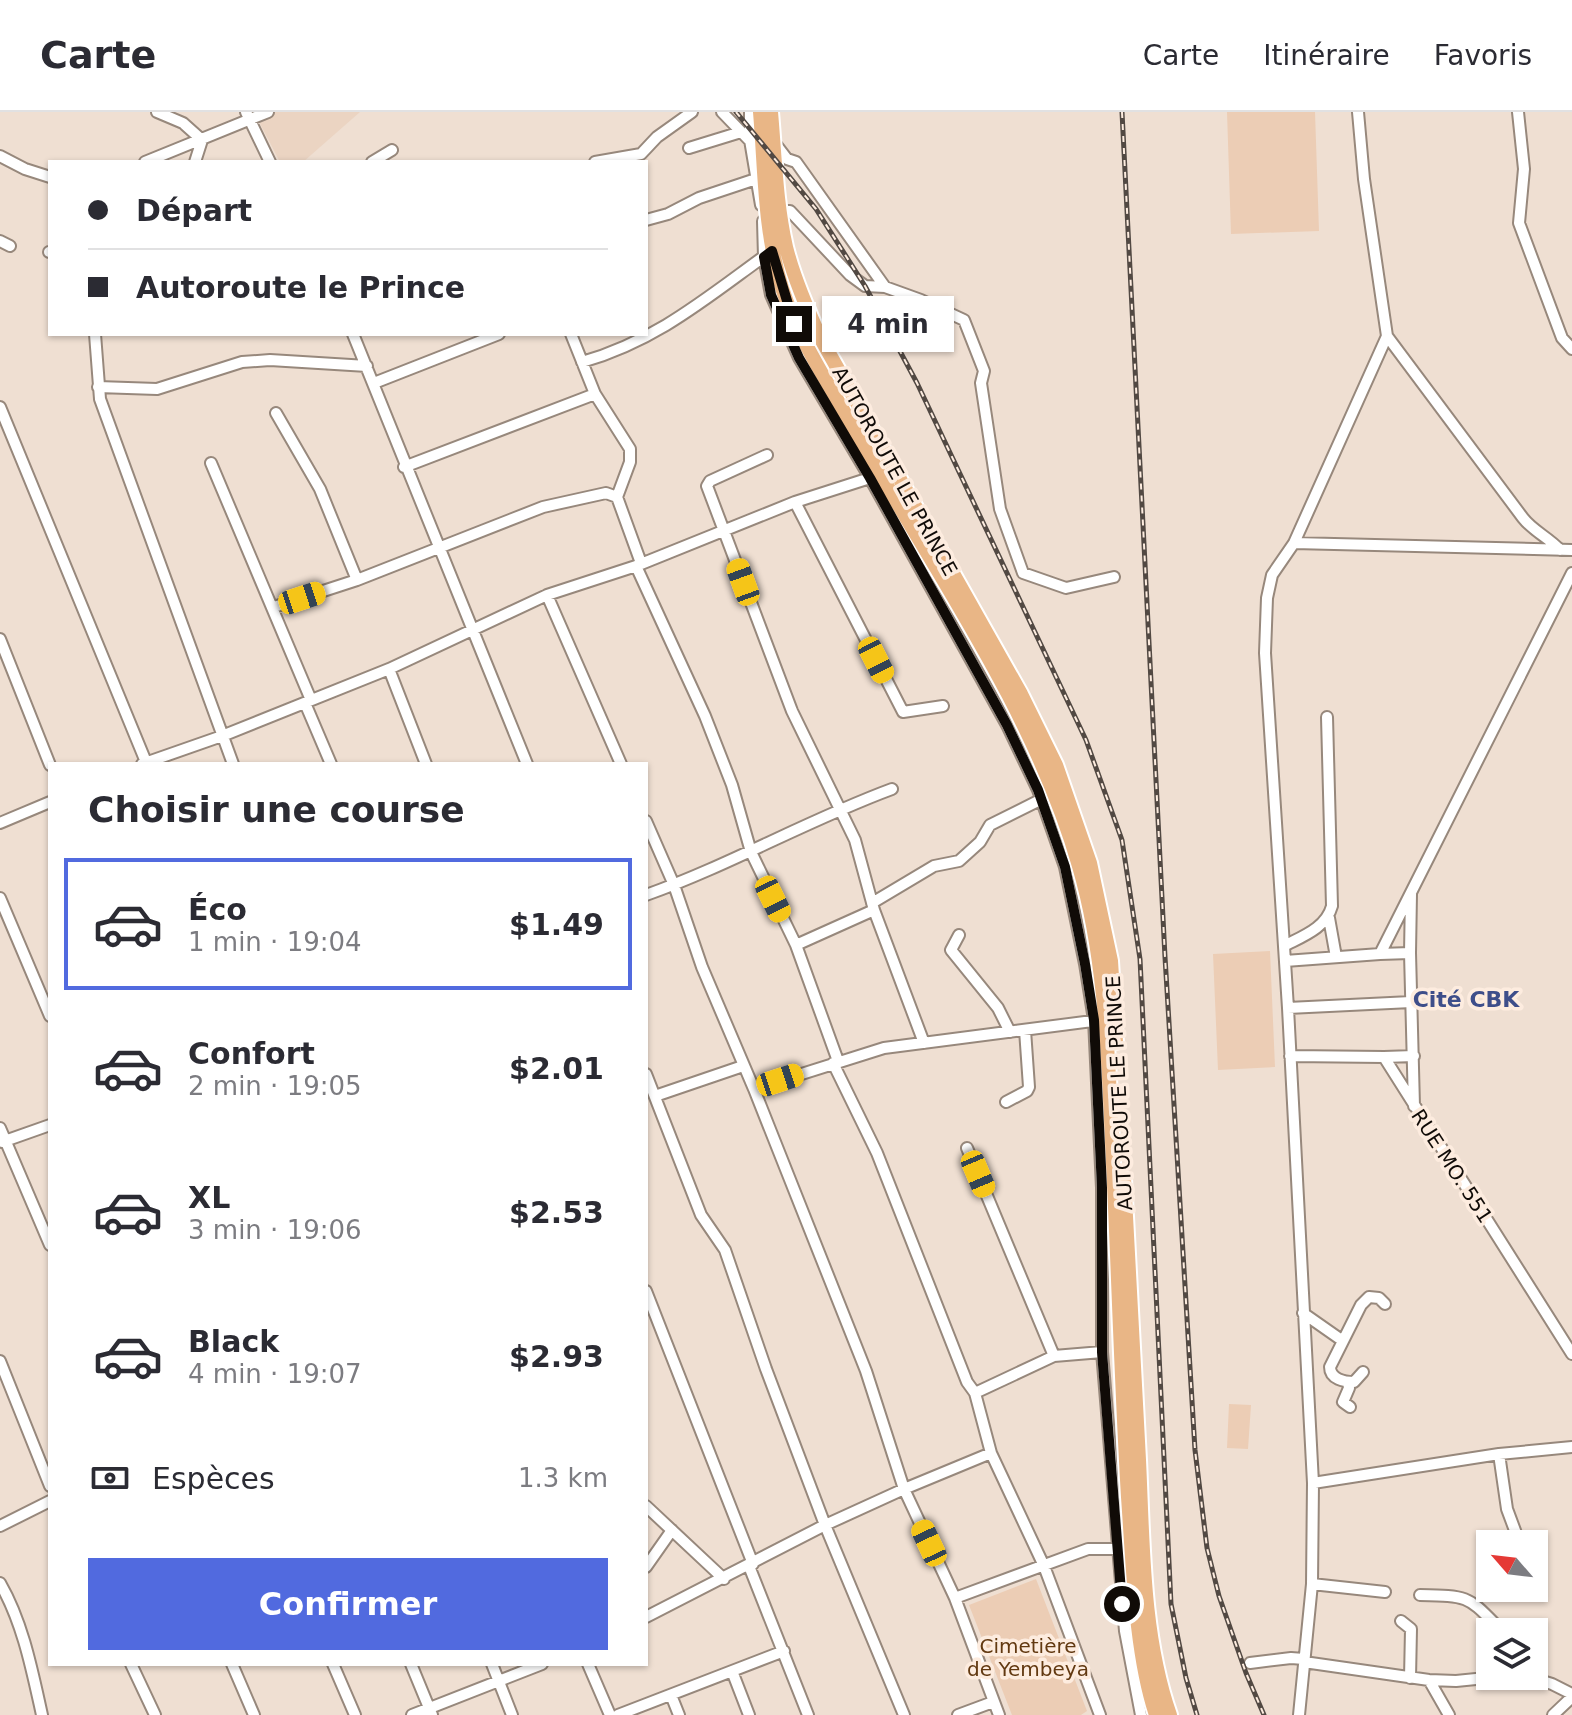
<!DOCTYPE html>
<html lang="fr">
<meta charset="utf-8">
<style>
body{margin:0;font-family:"DejaVu Sans",sans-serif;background:#f2f2f3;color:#2b2b33;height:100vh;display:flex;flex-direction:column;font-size:30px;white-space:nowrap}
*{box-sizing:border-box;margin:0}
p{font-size:26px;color:#7c7c81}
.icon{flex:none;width:44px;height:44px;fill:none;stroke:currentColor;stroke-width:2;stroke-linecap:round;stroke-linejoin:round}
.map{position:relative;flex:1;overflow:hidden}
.details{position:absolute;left:48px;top:650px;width:600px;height:904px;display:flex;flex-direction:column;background:#fff;border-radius:0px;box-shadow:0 2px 6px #0004}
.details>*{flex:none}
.hud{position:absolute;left:48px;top:48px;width:600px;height:176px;border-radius:0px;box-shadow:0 2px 6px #0004;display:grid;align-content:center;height:176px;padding:0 40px;background:#fff}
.needle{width:52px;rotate:298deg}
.tools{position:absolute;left:1476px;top:1418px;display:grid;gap:16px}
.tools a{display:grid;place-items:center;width:72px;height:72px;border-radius:0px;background:#fff;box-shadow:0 2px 6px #0004;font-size:40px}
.end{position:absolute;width:36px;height:36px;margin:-18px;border:10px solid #100b07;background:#fff;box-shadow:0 0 0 4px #fff}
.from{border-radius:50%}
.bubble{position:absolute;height:56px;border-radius:0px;background:#fff;box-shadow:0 2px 6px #0004;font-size:26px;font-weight:700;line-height:56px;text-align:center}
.car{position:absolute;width:24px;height:48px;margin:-24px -12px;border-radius:10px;box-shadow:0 0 6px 2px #0007;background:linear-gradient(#f5c518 24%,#345 0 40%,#f5c518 0 76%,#345 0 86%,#f5c518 0)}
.hud b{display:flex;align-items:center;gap:28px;height:76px;font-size:30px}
.hud b+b{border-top:2px solid #e1e1e2}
.hud i{width:20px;height:20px;background:#2b2b33}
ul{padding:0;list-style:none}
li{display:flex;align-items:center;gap:24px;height:132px;margin:0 16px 12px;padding:0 24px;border:4px solid transparent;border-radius:0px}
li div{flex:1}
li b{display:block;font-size:30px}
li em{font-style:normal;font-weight:700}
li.on{border-color:#516adf}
li>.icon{width:72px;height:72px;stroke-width:1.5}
h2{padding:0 40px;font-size:36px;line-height:96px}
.pay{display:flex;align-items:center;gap:20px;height:88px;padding:0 40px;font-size:30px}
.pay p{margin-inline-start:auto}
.button{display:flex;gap:16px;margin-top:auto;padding:16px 40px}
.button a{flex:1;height:92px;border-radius:0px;background:#516adf;color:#fff;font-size:32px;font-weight:700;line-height:92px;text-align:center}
header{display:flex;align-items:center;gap:48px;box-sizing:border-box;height:112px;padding:0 40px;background:#fff;border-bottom:2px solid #e1e1e2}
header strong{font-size:38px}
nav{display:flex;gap:44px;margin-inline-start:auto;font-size:28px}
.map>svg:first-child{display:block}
.built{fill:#ebd4c2}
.green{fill:#eccdb5}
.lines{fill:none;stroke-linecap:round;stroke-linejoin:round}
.minor-casing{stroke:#97887c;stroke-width:14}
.major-casing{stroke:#fff;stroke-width:18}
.minor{stroke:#fff;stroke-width:10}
.major{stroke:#e9b686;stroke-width:14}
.rail-casing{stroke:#524943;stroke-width:5}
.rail{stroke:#fdecdf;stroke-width:2;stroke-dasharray:6;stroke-linecap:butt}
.route{stroke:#100b07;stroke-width:10}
.labels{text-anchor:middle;stroke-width:7;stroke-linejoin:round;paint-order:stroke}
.street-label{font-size:20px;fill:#100b07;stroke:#fdecdf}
.park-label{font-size:20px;fill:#623911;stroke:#fdecdf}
.neighbourhood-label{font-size:22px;font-weight:bold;fill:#3e4e8a;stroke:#fdecdf}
</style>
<header>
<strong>Carte</strong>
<nav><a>Carte</a><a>Itinéraire</a><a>Favoris</a></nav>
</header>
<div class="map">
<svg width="1572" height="1603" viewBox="0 0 1572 1603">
<rect width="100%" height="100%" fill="#efdfd2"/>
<path class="built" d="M254,0h106l-57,50h-23z"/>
<path class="green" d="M1227,0h88l4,119 -88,3z
M1270,839l5,116 -57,3 -5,-116z
M1229,1292l22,1 -3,44 -21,-1z
M1036,1467l51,132 -6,4h-69l-43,-110z"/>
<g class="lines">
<defs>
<path id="minor" d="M157,0l26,11 19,17 -7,22
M246,0l24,50
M722,0l29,30
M750,0v28l11,65
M1358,0l6,67 23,157 136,182c10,13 25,19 37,32
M1518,0l6,57 -5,54 43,115 10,11
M774,30l13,17 9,3 89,125
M689,36l52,-16
M0,44l25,13 25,8
M145,50l123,-50
M372,50l20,-12
M595,50l46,-8 16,-17 35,-25
M780,99h10l60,64 15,11 20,1 36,13 43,20 20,51 -3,12 19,126 23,64 43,15 48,-11
M646,108l22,-6 31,-16 57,-19
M763,109l1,36 7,38 28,63 71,120 137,247 31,65 27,77 20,97 9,56 8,168v164l23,279 16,84
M0,129l10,5
M49,140h1
M95,222l5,65 133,365
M353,222l174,430
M571,222l24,60 35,55v13l-13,35
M582,250c74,-21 123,-63 184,-107
M374,271l125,-49
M98,275l59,2 85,-27 28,-2 97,6
M0,295l146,355
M276,301l44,76 37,91
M767,343l-57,26 -3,5 85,225 63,129 19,70 50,133
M211,351l100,237
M404,355l191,-73
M795,390l108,210 40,-6
M1294,431l93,-207
M636,454l69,150 27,69 19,67 45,93 42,116
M547,483l74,169
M274,495l83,-27 186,-73 63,-14 11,4 24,66
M0,527l50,126
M389,557l37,95
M305,591l26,61
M142,652l80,-28 167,-67 158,-74 89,-29 159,-64 78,-25
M646,709l28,64 28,82 52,122 112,282 38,118 51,109 44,117
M0,711l50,-21
M1411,782l-1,59 4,153
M646,783c84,-30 162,-75 246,-106
M0,786l50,118
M872,791l62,-37 25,-5 21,-19 10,-17 52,-26
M1329,806l7,39
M959,823l-8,15 47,58 12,24
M796,833l78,-35
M1284,834c19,-10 42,-18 48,-40l-5,-189
M1380,842l30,-1
M1285,849l95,-7 192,-381
M1288,896l123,-6
M1290,944l94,1 188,297
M1384,945l30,-1
M833,951l44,90 90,229 8,11 16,60 53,113 56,149
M646,962l55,141 24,35 41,119 59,156 79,190
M754,977l130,-41 216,-28
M655,984l88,-30
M1006,990l21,-11 2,-4 -4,-57
M0,1016l50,117
M2,1030l48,-17
M967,1036l87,208
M646,1179l107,273
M1303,1201l40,28 -13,26c0,12 14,15 24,15l9,-10
M1343,1229l18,-36 8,-8 10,1 6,6
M0,1249l50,125
M1348,1270l1,6 -6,14 7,5
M975,1281l79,-37 48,-4
M1499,1342l8,55 13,35
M1313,1371l186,-29 73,-7
M646,1394l78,73
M0,1414l50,-25
M749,1454l59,149
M646,1455l26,-37
M0,1471c23,40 32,87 42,132
M1312,1472l73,8
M1420,1483c52,1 47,1 83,37
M955,1486l133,-49h36
M646,1505l179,-92 79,-36 87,-36
M1401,1509l10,8 -1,49
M1304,1550l125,18 27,1 50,-5
M1250,1551l41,-5 13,1
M131,1552l24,51
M232,1552l22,51
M333,1552l22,51
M411,1552l21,51
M492,1552l20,51
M588,1552l22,51
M732,1559l17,44
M1526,1564l26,8 20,10
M1429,1568l20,35
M671,1583l8,20
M412,1603l130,-51
M618,1603l166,-64
M958,1603l35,-13
M1299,1603l13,-131 1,-101 -25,-475 -23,-355 2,-55 5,-23 22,-32 278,7
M1553,1603l19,-18"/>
<path id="major" d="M760,0c5,59 4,119 22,176 17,53 50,101 77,150 78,136 177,277 220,428 26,89 29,184 33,276 6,119 9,237 16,355 5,67 7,155 28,218
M771,0c4,45 5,91 15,135 8,32 21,62 35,92l200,355 35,71 34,98 21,98 5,81
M1124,1067c5,94 10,187 15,281 4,84 3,175 31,255"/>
</defs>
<use href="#minor" class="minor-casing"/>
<use href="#major" class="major-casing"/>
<use href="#minor" class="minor"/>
<use href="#major" class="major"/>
<defs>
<path id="rail" d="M736,0l80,97 49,77 52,97 169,357 36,100 18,119 31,645 15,74 11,37
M1122,0l43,845 30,493 12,98 12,48 27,77 18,42"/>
</defs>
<use href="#rail" class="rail-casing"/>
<use href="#rail" class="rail"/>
</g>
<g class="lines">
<path class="route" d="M794,212l-22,-73 -8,6 7,38 28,63 71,120 137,247 31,65 27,77 20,97 9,56 8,168v164l20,252"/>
</g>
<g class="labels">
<g class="street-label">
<text transform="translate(895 359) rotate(61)" y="7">AUTOROUTE LE PRINCE</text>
<text transform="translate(1119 981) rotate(-93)" y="7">AUTOROUTE LE PRINCE</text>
<text transform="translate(1452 1054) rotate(57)" y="7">RUE MO. 551</text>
</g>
<g class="park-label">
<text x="1028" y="1541">Cimetière<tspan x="1028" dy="23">de Yembeya</tspan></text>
</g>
<g class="neighbourhood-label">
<text x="1466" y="895">Cité CBK</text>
</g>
</g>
</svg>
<div class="tools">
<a><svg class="needle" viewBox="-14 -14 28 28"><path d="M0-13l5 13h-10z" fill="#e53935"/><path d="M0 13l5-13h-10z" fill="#7c7c81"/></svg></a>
<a><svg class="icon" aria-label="layers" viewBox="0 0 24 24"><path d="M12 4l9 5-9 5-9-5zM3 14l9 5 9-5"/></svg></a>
</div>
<i class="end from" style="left:1122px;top:1492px"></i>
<i class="end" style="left:794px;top:212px"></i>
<div class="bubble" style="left:822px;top:184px;width:132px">4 min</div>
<i class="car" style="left:743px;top:470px;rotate:340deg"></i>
<i class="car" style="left:302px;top:486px;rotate:72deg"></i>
<i class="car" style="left:876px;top:548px;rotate:153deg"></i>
<i class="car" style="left:773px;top:787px;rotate:154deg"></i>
<i class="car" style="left:780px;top:968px;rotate:72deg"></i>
<i class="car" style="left:978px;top:1062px;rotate:157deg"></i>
<i class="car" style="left:929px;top:1431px;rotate:335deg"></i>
<div class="hud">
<b><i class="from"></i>Départ</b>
<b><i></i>Autoroute le Prince</b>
</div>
<section class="details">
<h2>Choisir une course</h2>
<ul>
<li class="on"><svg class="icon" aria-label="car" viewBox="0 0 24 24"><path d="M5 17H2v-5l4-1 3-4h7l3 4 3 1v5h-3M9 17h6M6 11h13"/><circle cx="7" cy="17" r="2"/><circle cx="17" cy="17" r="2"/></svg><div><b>Éco</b><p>1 min · 19:04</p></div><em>$1.49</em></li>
<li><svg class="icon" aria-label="car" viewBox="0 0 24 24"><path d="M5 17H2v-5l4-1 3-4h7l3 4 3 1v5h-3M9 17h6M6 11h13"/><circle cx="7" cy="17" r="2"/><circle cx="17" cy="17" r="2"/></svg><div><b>Confort</b><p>2 min · 19:05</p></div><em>$2.01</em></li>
<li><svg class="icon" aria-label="car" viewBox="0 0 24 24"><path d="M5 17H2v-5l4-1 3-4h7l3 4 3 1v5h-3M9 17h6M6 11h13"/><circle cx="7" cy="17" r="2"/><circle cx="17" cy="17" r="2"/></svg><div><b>XL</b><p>3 min · 19:06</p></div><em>$2.53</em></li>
<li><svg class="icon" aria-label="car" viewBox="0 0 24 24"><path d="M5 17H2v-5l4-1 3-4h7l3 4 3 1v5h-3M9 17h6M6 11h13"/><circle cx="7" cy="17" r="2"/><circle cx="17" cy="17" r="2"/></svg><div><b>Black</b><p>4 min · 19:07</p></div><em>$2.93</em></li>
</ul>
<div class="pay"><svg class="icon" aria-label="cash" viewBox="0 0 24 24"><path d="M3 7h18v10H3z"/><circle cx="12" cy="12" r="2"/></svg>Espèces<p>1.3 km</p></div>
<div class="button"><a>Confirmer</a></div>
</section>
</div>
